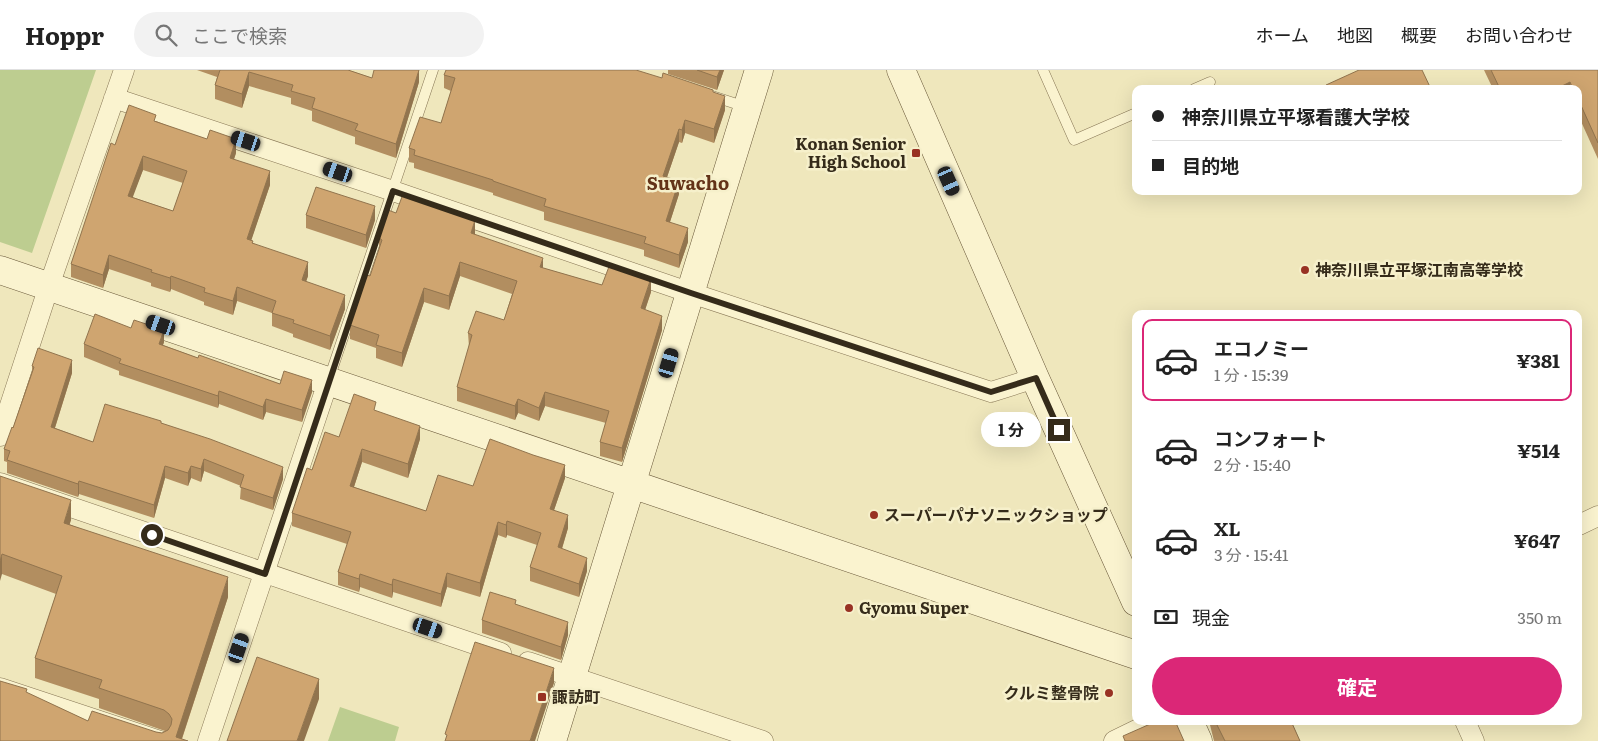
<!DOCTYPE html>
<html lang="ja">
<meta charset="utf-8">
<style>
body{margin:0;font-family:Literata,"Noto Sans JP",serif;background:#f2f2f2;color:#222;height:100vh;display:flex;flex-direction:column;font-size:19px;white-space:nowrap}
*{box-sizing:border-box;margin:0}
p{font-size:16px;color:#767676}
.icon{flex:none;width:28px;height:28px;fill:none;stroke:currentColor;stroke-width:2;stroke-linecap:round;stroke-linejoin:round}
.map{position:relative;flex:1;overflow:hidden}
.drawer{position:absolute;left:1132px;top:240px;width:450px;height:415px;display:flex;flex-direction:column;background:#fff;border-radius:10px;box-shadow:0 5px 20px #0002}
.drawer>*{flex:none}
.hud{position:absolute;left:1132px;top:15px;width:450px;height:110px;border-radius:10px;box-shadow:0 5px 20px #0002;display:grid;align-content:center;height:110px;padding:0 20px;background:#fff}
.end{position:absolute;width:22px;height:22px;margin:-11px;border:6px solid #352b1a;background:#fff;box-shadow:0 0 0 2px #fff}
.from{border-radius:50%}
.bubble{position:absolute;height:35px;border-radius:18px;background:#fff;box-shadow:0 5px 20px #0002;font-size:16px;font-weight:700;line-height:35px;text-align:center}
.car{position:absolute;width:15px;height:30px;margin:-15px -8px;border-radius:6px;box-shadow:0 0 4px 1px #0007;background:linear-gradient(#222 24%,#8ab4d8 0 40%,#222 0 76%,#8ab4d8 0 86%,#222 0)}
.hud b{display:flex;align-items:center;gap:18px;height:48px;font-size:19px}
.hud b+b{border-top:1px solid #e0e0e0}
.hud i{width:12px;height:12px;background:#222}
ul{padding:9px 0 0;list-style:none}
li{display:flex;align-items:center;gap:15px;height:82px;margin:0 10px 8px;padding:0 10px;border:2px solid transparent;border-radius:10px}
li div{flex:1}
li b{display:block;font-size:19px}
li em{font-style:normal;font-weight:700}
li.on{border-color:#db2777}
li>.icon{width:45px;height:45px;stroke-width:1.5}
.pay{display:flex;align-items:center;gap:12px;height:55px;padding:0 20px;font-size:19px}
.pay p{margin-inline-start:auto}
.primary-button{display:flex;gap:10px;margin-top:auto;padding:10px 20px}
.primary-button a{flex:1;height:58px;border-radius:30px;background:#db2777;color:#fff;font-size:20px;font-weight:700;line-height:58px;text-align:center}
header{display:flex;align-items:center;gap:30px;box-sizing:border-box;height:70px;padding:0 25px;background:#fff;border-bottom:1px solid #e0e0e0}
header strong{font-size:24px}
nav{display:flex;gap:28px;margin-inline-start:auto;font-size:18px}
.search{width:350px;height:45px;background:#f2f2f2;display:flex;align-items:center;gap:12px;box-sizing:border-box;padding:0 18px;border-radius:28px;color:#767676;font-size:19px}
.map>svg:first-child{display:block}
.green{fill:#bdcd90}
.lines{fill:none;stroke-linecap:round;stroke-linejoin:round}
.lane-casing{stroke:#877655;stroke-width:11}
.street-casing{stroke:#877655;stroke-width:21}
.secondary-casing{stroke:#685738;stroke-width:29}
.lane{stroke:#faf3cf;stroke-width:10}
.street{stroke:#faf3cf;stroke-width:20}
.secondary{stroke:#faf3cf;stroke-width:28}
.wall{fill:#b28e60;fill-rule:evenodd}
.shaded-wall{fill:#91744e}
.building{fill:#cfa570;stroke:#91744e;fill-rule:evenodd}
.route{stroke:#352b1a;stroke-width:6}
.poi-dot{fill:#983223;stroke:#f6f0cb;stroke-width:2}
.labels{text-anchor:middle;stroke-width:5;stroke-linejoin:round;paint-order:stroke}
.poi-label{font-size:16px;font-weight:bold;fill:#352b1a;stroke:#f6f0cb;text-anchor:start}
.neighbourhood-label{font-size:18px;font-weight:bold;fill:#633318;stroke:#f6f0cb}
</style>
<header>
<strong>Hoppr</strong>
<div class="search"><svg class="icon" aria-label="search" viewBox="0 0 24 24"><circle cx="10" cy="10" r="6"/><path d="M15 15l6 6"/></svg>ここで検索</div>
<nav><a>ホーム</a><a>地図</a><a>概要</a><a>お問い合わせ</a></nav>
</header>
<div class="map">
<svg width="1598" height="671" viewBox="0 0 1598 671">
<rect width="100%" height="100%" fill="#efe7bc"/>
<path class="green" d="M0,0h96l-64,183 -32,-11z
M340,637l59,20 -4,14h-67z"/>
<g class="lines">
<defs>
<path id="lane" d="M1043,0l31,70 62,-27
M1194,19l16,-7
M712,26l34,11
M329,309l104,-309"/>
<path id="street" d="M114,28l279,93 298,102 300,99 44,-14
M0,366l49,-150 75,-216
M0,413l501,170
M1579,455l19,-9
M528,592l235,79
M0,618l160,53
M1465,651l9,20
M208,671l120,-359
M1114,671l41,-20"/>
<path id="secondary" d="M901,0l134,308 101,224
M0,200l1136,385
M1189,651l9,20
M552,671l207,-671"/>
</defs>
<use href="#lane" class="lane-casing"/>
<use href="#street" class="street-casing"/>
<use href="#secondary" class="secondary-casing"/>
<use href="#lane" class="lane"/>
<use href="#street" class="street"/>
<use href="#secondary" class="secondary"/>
</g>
<path class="wall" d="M197,0h151l24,8 47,-8v12l-23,76 -41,-14v-7l-43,-16v-10l-21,-7v-6l-42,-12 -7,22 -27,-9v-14l2,-8z
M668,0h56l-7,20 -49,-16z
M1484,0h114v89l-19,-42v-28h-86z
M444,5l269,17 12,18 -11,33 -29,-10 -3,10 -3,-1 -12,35 12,17 -9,28 18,20 -9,26 -35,-12v-6l-100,-30v-8l-51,-17v-2l-79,-25v-5l-5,-1v-14l32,-25 10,-32 -7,-3z
M156,51l80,32 -2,6 36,26 -19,55 2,3 55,33 -2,5 39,28 -15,41 -37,-13v-3l-21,-8v-13l-35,-12 -4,14 -29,-10v-3l-33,-13 -1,3 -19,-6v-3l-42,-14 -6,19 -32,-11v-13l44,-119zM143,100l40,13 -10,28 -41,-14z
M396,143l79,21v1l68,33 59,17 49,7 -6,18 17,20 -40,132 -22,-6v-14l6,-19 -61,-17 -6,15 -21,-8 -3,7 -58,-19v-14l12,-40 -1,-14 36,-13 8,-26 -52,-18 -11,34 -25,-8 -22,65 -26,-9v-10l-26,-9v-14l20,-49 9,-26v-12z
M306,145l69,5 -9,28 -60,-20z
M131,258l33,14 -1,3 35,13 82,26 32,8 -10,30 -36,-10 -3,8 -44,-16 -1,4 -99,-33v-4l-35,-14v-13z
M32,296l40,7 -17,55 38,14 68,-19 122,56 -10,31 -33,-11 1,-13 -37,-15 -3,11 -10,-4 -3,8 -23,-8 -11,40 -75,-24 -1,3 -71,-24v-11l-3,-1v-12l9,-21 19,-57z
M376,341l44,28 -12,39 -46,-16 -8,25 72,24 47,-25 92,-8 -11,32 14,18 -6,21 25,22 -8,26 -49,-16v-14l7,-22 -30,-10 -1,3 -8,-3 -18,62 -33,-10 -6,20 -48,-15 -1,6 -32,-11 -1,5 -21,-7v-13l9,-28 -55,-18v-13l47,-76z
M0,406l71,44 -2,4 159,73 -46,142 -182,2 27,-48 61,28 68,11 6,1 3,-2 -66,-23v-9l-64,-21v-20l21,-64 -54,-20z
M516,534l52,31 -7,25 -79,-27v-13z
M1209,651h82l9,20h-86z"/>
<path class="shaded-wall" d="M419,0v12l-23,76v-14z
M720,0h4l-7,20v-13z
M249,2v14l-7,22v-14z
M1570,12v7h-14z
M725,26v14l-11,33v-14z
M685,50v13l-3,10v-13z
M679,59v13l-16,47v-13z
M236,69v14l-6,18v-13z
M143,86v14l-15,40v-14z
M270,101v14l-23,68v-14z
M679,111v13l-13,40v-13z
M375,136v14l-9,28v-13z
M475,150v14l-4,13v-14z
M688,158v14l-9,26v-13z
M109,185v14l-6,19v-13z
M543,188v14l-3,-5z
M308,192v14l-6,18v-14z
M460,192v14l-11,34v-14z
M171,206v13l-1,3v-14z
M651,208v14l-10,30v-14z
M237,217v14l-4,14v-14z
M424,218v14l-22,65v-14z
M345,225v14l-15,41v-14z
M662,246v14l-40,132v-14z
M164,260v12l-5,14v-12z
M72,290v13l-21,67v-13z
M312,310v12l-10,30v-12z
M219,321v13l-1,4v-12z
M545,322v14l-6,15v-13z
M266,329v13l-3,8v-13z
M518,329v14l-3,7v-14z
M420,356v13l-12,39v-14z
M362,379v13l-12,37v-13z
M204,389v12l-3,11v-13z
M565,395v13l-15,44v-13z
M165,396v12l-11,40v-13z
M191,396v12l-3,8v-13z
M283,397v12l-10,31v-12z
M79,411v13l-1,3v-13z
M71,430v20l-7,23v-20z
M568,445v13l-10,33v-14z
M507,451v14l-1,3v-13z
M498,452v13l-18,62v-14z
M2,484v20l-2,7v-20z
M587,488v13l-8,26v-13z
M447,503v14l-6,20v-13z
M360,504v13l-1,5v-13z
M228,507v20l-47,144 -5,-4z
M393,509v13l-1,6v-13z
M568,552v13l-7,25v-13z
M554,598v15l-19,58h-5z
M319,609v20l-15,42h-7z"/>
<path class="building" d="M220,0h128l24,8 2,-8h45l-23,74 -41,-14 3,-6 -46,-16 3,-10 -24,-7 2,-6 -44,-13 -7,22 -27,-9z
M446,0h190l26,8 1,-5 50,17v2l12,4 -11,33 -29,-9 -3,10 -3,-1 -16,47 16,5 -13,40 22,7 -9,27 -35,-12 2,-6 -102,-31 2,-7 -53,-18v-1l-79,-25 1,-5 -6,-2 11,-31 21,6 14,-45 -11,-3z
M697,0h23l-3,7z
M1359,0h63l9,19h-103l-2,-4z
M1491,0h107v73l-19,-42v-12h-6l-3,-7 -14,7h-56z
M129,35l27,10 -2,6 53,18 3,-9 26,9 -6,19 40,13 -23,68 6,2 -1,2 56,19 -6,18 43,15 -15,41 -37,-13 1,-3 -22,-7 4,-12 -39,-14 -4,14 -29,-9 1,-4 -34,-12 -1,2 -19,-6 1,-2 -43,-15 -6,20 -32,-11 40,-121 4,2zM143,86l44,15 -14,40 -45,-15z
M316,117l59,19 -9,29 -60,-20z
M403,124l72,26 -4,13 72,25 -3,9 62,18 8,-21 41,14 -10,30 21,8 -40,132 -22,-6 9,-31 -64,-19 -6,16 -21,-9 -3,7 -58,-19 15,-52 -4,-2 8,-22 28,9 13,-39 -57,-19 -11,34 -25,-8 -22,65 -26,-8 3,-10 -29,-10 17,-50 3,1 12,-36 -3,-2 9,-28 8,3z
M95,244l36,14 3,-8 30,10 -5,14 39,14 1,-3 81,29 4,-13 28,9 -10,30 -36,-11 -3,8 -44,-16 -1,5 -99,-33 2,-4 -37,-15z
M38,278l34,12 -21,67 42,15 12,-38 56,17v2l49,16 73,28 -10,31 -33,-11 4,-12 -40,-16 -3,10 -10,-3 -3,7 -23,-7 -11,39 -75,-24 -1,3 -71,-24 3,-9 -6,-2 8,-22 1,1 21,-61 -2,-1z
M354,324l22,8 -2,8 46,16 -12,38 -46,-15 -12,37 76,25 12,-36 35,11 17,-47 43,16 32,10 -15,44 18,6 -10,32 29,11 -8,26 -49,-17 11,-34 -34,-12 -1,4 -8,-3 -18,61 -33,-10 -6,21 -48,-15 -1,6 -32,-11 -1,5 -21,-7 13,-40 -59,-19 15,-45 5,2 13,-38 14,5z
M0,406l71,24 -7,23 164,54 -52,160 12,4h-188v-60l27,8 -1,3 62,29 4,-10 64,21 6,1 6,-3 3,-5 1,-6 -3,-5 -5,-4 -65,-22 3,-8 -67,-22 27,-82 -60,-22 -2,7z
M490,522l26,8 -1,4 53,18 -7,25 -79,-27z
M475,572l79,26 -24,73h-85l2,-6 -2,-1z
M257,587l62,22 -22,62h-70z
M1157,651h15l4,2 8,18h-59l-2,-5z
M1215,651h76l9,20h-75z"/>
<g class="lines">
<path class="route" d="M152,465l113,39 128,-383 298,102 300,99 45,-14 23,52"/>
</g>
<g class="poi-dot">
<rect x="911" y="78" width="10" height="10" rx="2.5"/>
<circle cx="1305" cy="200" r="5"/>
<circle cx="874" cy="445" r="5"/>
<circle cx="849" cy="538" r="5"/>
<circle cx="1109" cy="623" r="5"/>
<rect x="537" y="622" width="10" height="10" rx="2.5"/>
</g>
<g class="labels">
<g class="poi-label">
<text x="906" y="80" text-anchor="end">Konan Senior<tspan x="906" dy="18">High School</tspan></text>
<text x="1315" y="206">神奈川県立平塚江南高等学校</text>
<text x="884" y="451">スーパーパナソニックショップ</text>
<text x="859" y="544">Gyomu Super</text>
<text x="1099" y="629" text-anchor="end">クルミ整骨院</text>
<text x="552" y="633">諏訪町</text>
</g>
<g class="neighbourhood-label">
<text x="688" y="120">Suwacho</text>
</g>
</g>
</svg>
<i class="end from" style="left:152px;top:465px"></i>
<i class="end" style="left:1059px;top:360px"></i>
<div class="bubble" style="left:981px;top:342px;width:60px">1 分</div>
<i class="car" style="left:246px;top:71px;rotate:288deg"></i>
<i class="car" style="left:338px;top:102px;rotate:289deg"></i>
<i class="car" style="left:949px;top:111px;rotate:156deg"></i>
<i class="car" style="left:161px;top:255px;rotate:289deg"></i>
<i class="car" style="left:669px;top:293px;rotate:17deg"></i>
<i class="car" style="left:428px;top:558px;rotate:109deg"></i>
<i class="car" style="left:239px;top:578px;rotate:19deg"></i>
<div class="hud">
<b><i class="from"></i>神奈川県立平塚看護大学校</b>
<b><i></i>目的地</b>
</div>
<section class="drawer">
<ul>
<li class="on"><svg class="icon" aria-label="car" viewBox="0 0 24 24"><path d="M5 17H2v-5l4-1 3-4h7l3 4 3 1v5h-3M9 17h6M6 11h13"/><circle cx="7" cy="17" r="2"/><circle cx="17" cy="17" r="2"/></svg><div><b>エコノミー</b><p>1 分 · 15:39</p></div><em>¥381</em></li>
<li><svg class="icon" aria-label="car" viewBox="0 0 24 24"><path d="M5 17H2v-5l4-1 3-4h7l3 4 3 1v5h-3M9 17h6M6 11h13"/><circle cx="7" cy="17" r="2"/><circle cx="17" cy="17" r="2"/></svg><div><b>コンフォート</b><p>2 分 · 15:40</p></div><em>¥514</em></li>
<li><svg class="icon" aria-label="car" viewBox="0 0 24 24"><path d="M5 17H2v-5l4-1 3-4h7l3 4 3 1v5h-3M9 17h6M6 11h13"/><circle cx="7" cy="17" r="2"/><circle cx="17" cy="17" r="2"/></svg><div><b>XL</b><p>3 分 · 15:41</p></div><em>¥647</em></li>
</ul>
<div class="pay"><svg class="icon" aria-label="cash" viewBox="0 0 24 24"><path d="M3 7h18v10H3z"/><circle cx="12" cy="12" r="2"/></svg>現金<p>350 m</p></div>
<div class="primary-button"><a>確定</a></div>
</section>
</div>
